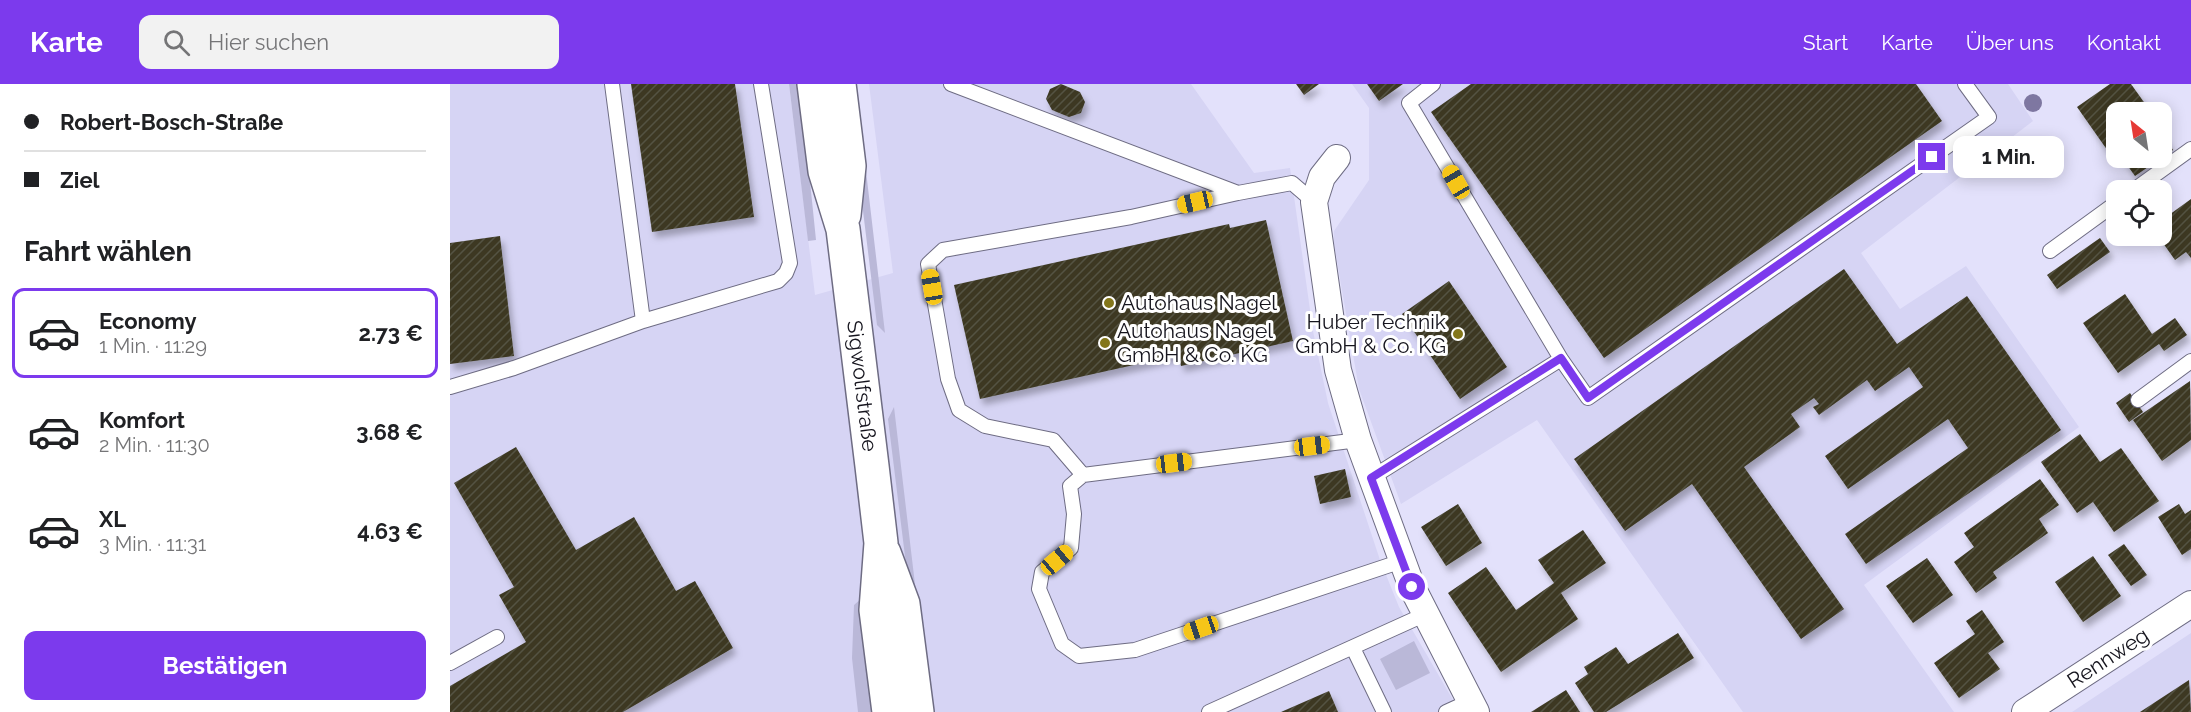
<!DOCTYPE html>
<html lang="de">
<meta charset="utf-8">
<style>
body{margin:0;font-family:Raleway,sans-serif;background:#f2f2f2;color:#202124;height:100vh;display:flex;flex-direction:column;font-size:22px;white-space:nowrap}
*{box-sizing:border-box;margin:0}
p{font-size:20px;color:#757577}
.icon{flex:none;width:33px;height:33px;fill:none;stroke:currentColor;stroke-width:2;stroke-linecap:round;stroke-linejoin:round}
.map{position:relative;flex:1;overflow:hidden}
.details{display:flex;flex-direction:column;background:#fff;width:450px}
.details>*{flex:none}
.hud{display:grid;align-content:center;height:132px;padding:0 24px;background:#fff}
.needle{width:39px;rotate:330deg}
.tools{position:absolute;left:1656px;top:18px;display:grid;gap:12px}
.tools a{display:grid;place-items:center;width:66px;height:66px;border-radius:12px;background:#fff;box-shadow:0 3px 15px #0003;font-size:30px}
.end{position:absolute;width:27px;height:27px;margin:-14px;border:8px solid #7c3aed;background:#fff;box-shadow:0 0 0 3px #fff}
.from{border-radius:50%}
.bubble{position:absolute;height:42px;border-radius:12px;background:#fff;box-shadow:0 3px 15px #0003;font-size:20px;font-weight:700;line-height:42px;text-align:center}
.car{position:absolute;width:18px;height:36px;margin:-18px -9px;border-radius:8px;box-shadow:0 0 4px 2px #0007;background:linear-gradient(#f5c518 24%,#345 0 40%,#f5c518 0 76%,#345 0 86%,#f5c518 0)}
.hud b{display:flex;align-items:center;gap:21px;height:57px;font-size:22px}
.hud b+b{border-top:2px solid #e0e0e0}
.hud i{width:15px;height:15px;background:#202124}
ul{padding:0;list-style:none}
li{display:flex;align-items:center;gap:18px;height:90px;margin:0 12px 9px;padding:0 12px;border:3px solid transparent;border-radius:12px}
li div{flex:1}
li b{display:block;font-size:22px}
li em{font-style:normal;font-weight:700}
li.selected{border-color:#7c3aed}
li>.icon{width:54px;height:54px;stroke-width:1.5}
h2{padding:0 24px;font-size:27px;line-height:72px}
.button{display:flex;gap:12px;margin-top:auto;padding:12px 24px}
.button a{flex:1;height:69px;border-radius:12px;background:#7c3aed;color:#fff;font-size:24px;font-weight:700;line-height:69px;text-align:center}
header{display:flex;align-items:center;gap:36px;box-sizing:border-box;height:84px;padding:0 30px;background:#7c3aed;color:#fff}
header strong{font-size:28px}
nav{display:flex;gap:33px;margin-inline-start:auto;font-size:21px}
.search{width:420px;height:54px;background:#f2f2f2;display:flex;align-items:center;gap:15px;box-sizing:border-box;padding:0 21px;border-radius:12px;color:#757577;font-size:22px}
main{display:flex;flex:1;min-height:0}
.map>svg:first-child{display:block}
.built{fill:#d6d4f4}
.grass{fill:#bab8d8}
.building{fill:url(#building-hatch);filter:url(#shadow)}
.lines{fill:none;stroke-linecap:round;stroke-linejoin:round}
.lane-casing{stroke:#6e6c83;stroke-width:16}
.street-casing{stroke:#6e6c83;stroke-width:28}
.secondary-casing{stroke:#6e6c83;stroke-width:36}
.lane{stroke:#fff;stroke-width:14}
.street{stroke:#fff;stroke-width:26}
.secondary{stroke:#fff;stroke-width:33}
.tree{fill:#7e77a1}
.route{stroke:#7c3aed;stroke-width:8}
.poi-dot{fill:#83761a;stroke:#fff;stroke-width:2}
.labels{text-anchor:middle;stroke-width:6;stroke-linejoin:round;paint-order:stroke}
.poi-label{font-size:21px;fill:#15141d;stroke:#fff;text-anchor:start}
.street-label{font-size:21px;fill:#15141d;stroke:#fff}
</style>
<header>
<strong>Karte</strong>
<div class="search"><svg class="icon" aria-label="search" viewBox="0 0 24 24"><circle cx="10" cy="10" r="6"/><path d="M15 15l6 6"/></svg>Hier suchen</div>
<nav><a>Start</a><a>Karte</a><a>Über uns</a><a>Kontakt</a></nav>
</header>
<main>
<section class="details">
<div class="hud">
<b><i class="from"></i>Robert-Bosch-Straße</b>
<b><i></i>Ziel</b>
</div>
<h2>Fahrt wählen</h2>
<ul>
<li class="selected"><svg class="icon" aria-label="car" viewBox="0 0 24 24"><path d="M5 17H2v-5l4-1 3-4h7l3 4 3 1v5h-3M9 17h6M6 11h13"/><circle cx="7" cy="17" r="2"/><circle cx="17" cy="17" r="2"/></svg><div><b>Economy</b><p>1 Min. · 11:29</p></div><em>2.73 €</em></li>
<li><svg class="icon" aria-label="car" viewBox="0 0 24 24"><path d="M5 17H2v-5l4-1 3-4h7l3 4 3 1v5h-3M9 17h6M6 11h13"/><circle cx="7" cy="17" r="2"/><circle cx="17" cy="17" r="2"/></svg><div><b>Komfort</b><p>2 Min. · 11:30</p></div><em>3.68 €</em></li>
<li><svg class="icon" aria-label="car" viewBox="0 0 24 24"><path d="M5 17H2v-5l4-1 3-4h7l3 4 3 1v5h-3M9 17h6M6 11h13"/><circle cx="7" cy="17" r="2"/><circle cx="17" cy="17" r="2"/></svg><div><b>XL</b><p>3 Min. · 11:31</p></div><em>4.63 €</em></li>
</ul>
<div class="button"><a>Bestätigen</a></div>
</section>
<div class="map">
<svg width="1741" height="628" viewBox="0 0 1741 628">
<defs>
<pattern id="building-hatch" width="6" height="6" patternUnits="userSpaceOnUse" patternTransform="scale(1.5)"><rect width="6" height="6" fill="#3c3924"/><path d="M-1 1l2-2M0 6l6-6M5 7l2-2" fill="none" stroke="#555242"/></pattern>
<filter id="shadow"><feDropShadow dx="3.5" dy="6" stdDeviation="3" flood-color="#0004"/></filter>
</defs>
<rect width="100%" height="100%" fill="#e3e1fb"/>
<path class="built" d="M0,0h339l26,211 78,-22 -24,-189h322l63,89 36,-5 23,163 15,72 52,157 19,47 61,105h-1010z
M902,0h656l25,37 -172,132 39,56 66,-43 113,161 -215,158 90,127h-211l-206,-292 -136,84 -42,-115 -25,-145v-13l35,-51v-72z
M1741,549v79h-119z"/>
<path class="grass" d="M339,0h11l16,156 -8,1z
M410,36l25,213 -8,-8 -25,-204z
M444,323l29,245 -6,1 -29,-234z
M412,514l15,114h-19l-6,-54 2,-53z
M964,557l16,32 -34,17 -16,-31z"/>
<path class="building" d="M181,0h104l19,133 -102,15z
M611,0l19,8 5,10 -4,11 -12,4 -17,-7 -6,-11 4,-10z
M846,0h23l-15,11z
M917,0h36l-24,17z
M1021,0h445l26,37 -338,237 -173,-246z
M1660,0h21l20,28h-35v37l-6,5 -33,-47z
M1712,49l11,17 -38,26 -13,-18h40z
M1741,115v59l-5,-6 -11,8 -17,-24h4v-16z
M816,136l27,121 -112,25 -2,-11 -199,44 -26,-114 275,-61 1,4z
M50,152l14,120 -64,8v-121z
M1650,154l10,14 -53,37 -10,-14z
M1394,185l53,75 70,-48 94,134 -195,134 -21,-30 123,-86 -20,-29 -100,70 -23,-33 98,-69 -14,-20 -34,24 -8,-11 -48,35 -6,-8 6,-3 -5,-6 -23,16 9,13 -56,40 100,142 -43,30 -109,-155 -67,47 -51,-72z
M999,197l58,86 -47,32 -58,-85z
M1675,210l27,40 23,-16 12,17 -23,16 -5,-7 -41,29 -35,-50z
M1740,297l1,59 -29,21 -29,-41z
M1680,309l13,19 -14,10 -13,-19z
M1630,350l20,28 21,-14 38,53 -45,31 -21,-30 -16,11 -36,-51z
M66,363l60,103 58,-33 42,74 19,-10 38,67 -110,64h-173v-26l76,-44 -27,-47 15,-8 -60,-104z
M895,385l6,28 -31,7 -6,-28z
M1590,395l19,26 -20,14 9,14 -55,39 4,6 -21,15 -22,-31 20,-15 -10,-14z
M1008,420l24,39 -36,23 -25,-39z
M1729,420l6,10 6,-4v39l-9,6 -24,-38z
M1133,446l23,33 -45,30 17,26 -77,53 -53,-79 38,-26 30,43 38,-27 -16,-23z
M1674,460l23,31 -16,11 -23,-31z
M1643,472l28,40 -38,26 -28,-40z
M1477,474l26,37 -40,28 -27,-37z
M1532,526l22,32 -16,11 12,16 -41,29 -25,-35 41,-29 -9,-13z
M1228,549l16,25 -88,54h-12l-19,-29 13,-9 -4,-7 32,-20 12,17z
M1739,596l2,32h-51z
M1116,606l14,22h-49z
M879,607l9,21h-57z"/>
<g class="lines">
<defs>
<path id="lane" d="M162,0l31,237
M501,0l287,109 54,-10 22,19
M983,0l-24,19 152,256 27,39 401,-281 -24,-33
M1684,106l57,-41
M1600,167l66,-48
M0,303l64,-19 129,-47 135,-40 8,-8 4,-10 -29,-179
M1688,316l53,-39
M908,356l-275,35 -13,11 4,28 -3,34 -29,24 -3,17 23,55 17,12 56,-6 267,-89
M633,391l-30,-35 -68,-14 -26,-16 -11,-31 -20,-115 15,-14 188,-33 107,-24
M921,394l190,-119
M903,564l31,64
M0,579l47,-26
M759,628l217,-98
M996,628l24,-11"/>
<path id="street" d="M887,74l-15,19 -8,25 24,168 20,70 54,147 64,125
M1575,628l166,-108"/>
<path id="secondary" d="M364,0l11,87 18,58 29,237 9,77 -5,67 13,102
M389,0l10,82 -5,49
M434,469l19,51 14,108"/>
</defs>
<use href="#lane" class="lane-casing"/>
<use href="#street" class="street-casing"/>
<use href="#secondary" class="secondary-casing"/>
<use href="#lane" class="lane"/>
<use href="#street" class="street"/>
<use href="#secondary" class="secondary"/>
</g>
<circle class="tree" cx="1583" cy="19" r="9"/>
<g class="lines">
<path class="route" d="M962,503l-41,-109 190,-120 27,40 344,-241"/>
</g>
<g class="poi-dot">
<circle cx="659" cy="219" r="6"/>
<circle cx="1008" cy="250" r="6"/>
<circle cx="655" cy="259" r="6"/>
</g>
<g class="labels">
<g class="poi-label">
<text x="671" y="226">Autohaus Nagel</text>
<text x="996" y="245" text-anchor="end">Huber Technik<tspan x="996" dy="24">GmbH &amp; Co. KG</tspan></text>
<text x="667" y="254">Autohaus Nagel<tspan x="667" dy="24">GmbH &amp; Co. KG</tspan></text>
</g>
<g class="street-label">
<text transform="translate(412 302) rotate(83)" y="7">Sigwolfstraße</text>
<text transform="translate(1658 574) rotate(-33)" y="7">Rennweg</text>
</g>
</g>
</svg>
<div class="tools">
<a><svg class="needle" viewBox="-14 -14 28 28"><path d="M0-13l5 13h-10z" fill="#e53935"/><path d="M0 13l5-13h-10z" fill="#757577"/></svg></a>
<a><svg class="icon" aria-label="locate" viewBox="0 0 24 24"><circle cx="12" cy="12" r="6"/><path d="M12 2v4M12 18v4M2 12h4M18 12h4"/></svg></a>
</div>
<i class="end from" style="left:962px;top:503px"></i>
<i class="end" style="left:1482px;top:73px"></i>
<div class="bubble" style="left:1503px;top:52px;width:111px">1 Min.</div>
<i class="car" style="left:1006px;top:98px;rotate:330deg"></i>
<i class="car" style="left:745px;top:118px;rotate:257deg"></i>
<i class="car" style="left:482px;top:203px;rotate:350deg"></i>
<i class="car" style="left:862px;top:362px;rotate:83deg"></i>
<i class="car" style="left:724px;top:379px;rotate:83deg"></i>
<i class="car" style="left:607px;top:476px;rotate:50deg"></i>
<i class="car" style="left:751px;top:544px;rotate:251deg"></i>
</div>
</main>
